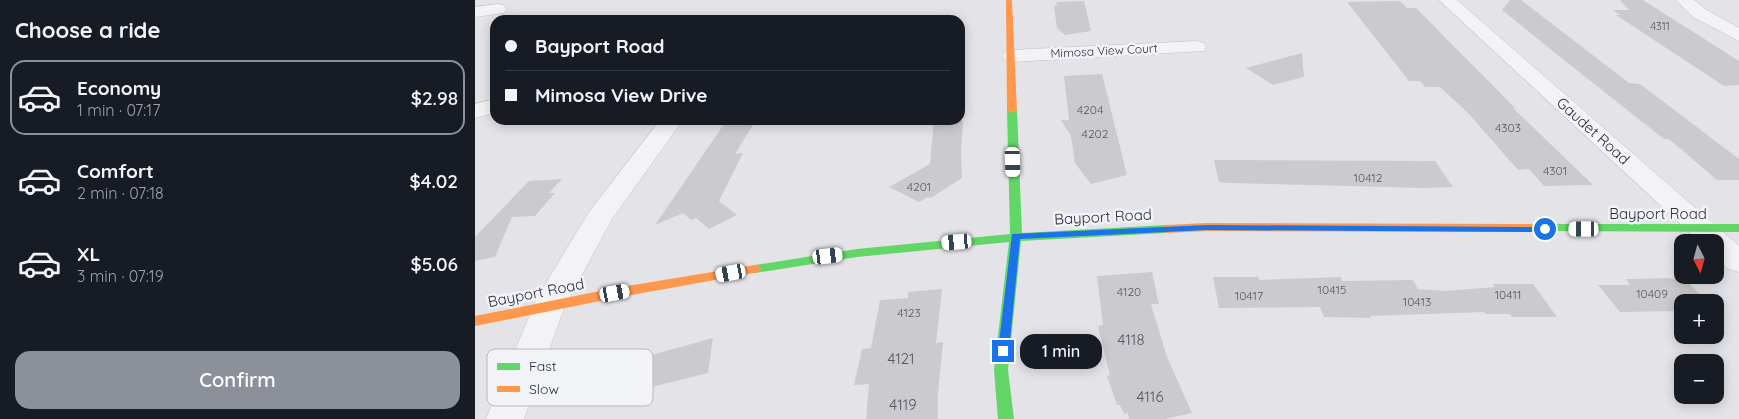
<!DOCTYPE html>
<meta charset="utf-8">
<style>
body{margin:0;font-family:Quicksand,sans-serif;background:#242831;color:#f1f3f6;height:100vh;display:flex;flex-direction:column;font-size:19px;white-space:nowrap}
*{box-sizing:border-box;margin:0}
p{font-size:16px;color:#9ea1a6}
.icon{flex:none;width:28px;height:28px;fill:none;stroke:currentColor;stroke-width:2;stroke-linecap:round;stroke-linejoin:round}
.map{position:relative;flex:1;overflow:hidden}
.drawer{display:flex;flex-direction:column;background:#171b24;width:475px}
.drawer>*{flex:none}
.top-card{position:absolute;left:15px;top:15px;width:475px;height:110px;border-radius:15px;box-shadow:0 2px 12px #0003;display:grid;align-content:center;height:110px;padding:0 15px;background:#171b24}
.needle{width:32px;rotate:174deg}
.controls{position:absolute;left:1199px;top:234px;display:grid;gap:10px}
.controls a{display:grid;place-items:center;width:50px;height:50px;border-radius:10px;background:#171b24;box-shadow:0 2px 12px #0003;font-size:25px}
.end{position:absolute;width:22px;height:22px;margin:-11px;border:6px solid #1a73e8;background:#fff;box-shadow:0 0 0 2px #fff}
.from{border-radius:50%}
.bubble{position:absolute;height:35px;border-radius:15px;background:#171b24;box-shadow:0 2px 12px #0003;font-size:16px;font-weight:600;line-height:35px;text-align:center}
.car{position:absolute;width:15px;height:30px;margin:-15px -8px;border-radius:6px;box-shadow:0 0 4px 1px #0007;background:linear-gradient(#fff 24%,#345 0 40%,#fff 0 76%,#345 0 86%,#fff 0)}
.top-card b{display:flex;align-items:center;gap:18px;height:48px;font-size:19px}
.top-card b+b{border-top:1px solid #363941}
.top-card i{width:12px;height:12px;background:#f1f3f6}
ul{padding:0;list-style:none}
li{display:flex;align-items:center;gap:15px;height:75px;margin:0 10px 8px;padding:0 5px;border:2px solid transparent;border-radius:15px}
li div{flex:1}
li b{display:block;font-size:19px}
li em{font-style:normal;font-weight:600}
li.active{border-color:#8c9099}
li>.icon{width:45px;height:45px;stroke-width:1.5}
h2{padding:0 15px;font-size:22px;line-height:60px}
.button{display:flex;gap:10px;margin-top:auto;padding:10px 15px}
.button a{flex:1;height:58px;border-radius:15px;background:#8c9099;color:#fff;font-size:20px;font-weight:600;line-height:58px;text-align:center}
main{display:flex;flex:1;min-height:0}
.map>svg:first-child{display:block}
.building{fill:#cacacf}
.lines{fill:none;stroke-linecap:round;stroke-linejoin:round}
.street-casing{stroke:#c2c2c6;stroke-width:1}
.street{fill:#f3f3f5;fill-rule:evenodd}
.fast{fill:#63d668;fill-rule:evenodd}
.slow{fill:#ff974d;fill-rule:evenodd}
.route{fill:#1a73e8}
.labels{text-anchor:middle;stroke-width:5;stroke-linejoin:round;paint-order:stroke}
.far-number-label{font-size:11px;fill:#555765}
.far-street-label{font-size:12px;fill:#2c2e40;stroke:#f2f3f7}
.number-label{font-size:12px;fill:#555765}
.street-label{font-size:15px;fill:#2c2e40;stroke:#f2f3f7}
.near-number-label{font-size:15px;fill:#555765}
.key{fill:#f2f3f7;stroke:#b7b8c0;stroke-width:1}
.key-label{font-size:14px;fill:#2c2e40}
</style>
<main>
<section class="drawer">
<h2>Choose a ride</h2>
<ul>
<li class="active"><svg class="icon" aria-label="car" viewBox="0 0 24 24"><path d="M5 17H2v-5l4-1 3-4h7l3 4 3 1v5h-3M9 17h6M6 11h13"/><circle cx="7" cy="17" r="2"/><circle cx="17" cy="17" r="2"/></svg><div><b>Economy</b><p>1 min · 07:17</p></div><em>$2.98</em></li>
<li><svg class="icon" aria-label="car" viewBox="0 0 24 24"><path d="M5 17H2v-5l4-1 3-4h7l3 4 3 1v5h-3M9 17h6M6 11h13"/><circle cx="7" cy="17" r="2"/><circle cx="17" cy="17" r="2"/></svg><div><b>Comfort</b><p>2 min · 07:18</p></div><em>$4.02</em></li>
<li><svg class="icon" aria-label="car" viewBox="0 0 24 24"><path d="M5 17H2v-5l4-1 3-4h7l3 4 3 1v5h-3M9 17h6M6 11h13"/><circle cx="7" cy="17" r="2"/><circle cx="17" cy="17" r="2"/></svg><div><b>XL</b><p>3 min · 07:19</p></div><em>$5.06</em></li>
</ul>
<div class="button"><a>Confirm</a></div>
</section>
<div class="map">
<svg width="1264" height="419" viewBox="0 0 1264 419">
<rect width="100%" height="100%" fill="#e4e4e8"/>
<path class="building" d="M1035,0h11l108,83 11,1 99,75v21h-22l-48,-41h-5l-95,-75 -67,-54z
M1145,0h23l96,61v24l-15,1 -108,-71h4l-7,-5h16z
M609,1l7,30 -26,4 -8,-7 -3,-22 3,-1 -1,-3z
M925,1l7,7h9l99,100h-2l80,77 -49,1 -15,-17 -11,1 -49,-56 -29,-27h-15l-5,-6h-11l-62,-79z
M827,53l2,24 -31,8 -27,-17z
M627,74l25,101 -36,9 -16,-21 -4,-27 -10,-16h8l-5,-44z
M459,120h29l-2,32 1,26 -31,20 -3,-1 -9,5 -30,-15 41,-23z
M279,123l-19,31 8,-1 -24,48 18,14 -28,14 -13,-11 -5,2 -8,-7 -28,12 69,-101z
M739,160l221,1 18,26 -29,1 -195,-5 -10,-1z
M87,179l-13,14h6l-20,23 -23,1 -17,40 -20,4v-24l54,-56z
M677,272l7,32h-8l16,53 25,56 -27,6h-36l-1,-6 -4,1 -4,-9h-3l-10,-29 3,-1 -12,-49 5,-1 -6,-49z
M738,277h45l1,3 82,-3 1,4 71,-1 5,9 27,2 50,-4 -2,-3h40l24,33h-45l-2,-3h-25l-1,-2 -114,4 1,2 -47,-1 -4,-10 -101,1z
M1191,278l19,2 23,22h-25v9l-63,1 -22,-27h32l-4,-6z
M467,289l-6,54 7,-1 -5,51v26h-72l3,-35 -15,1 8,-36 9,-1 9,-48 28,-2v-6z
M238,338l-5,35 -97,24 8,-33z"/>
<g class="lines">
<defs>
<path id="street" d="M964,0h18l282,246v26l-11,-3 -13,-12v-15h-15z
M1201,0h18l11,9 34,19v13l-46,-24z
M23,4l6,1 2,4 -2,4 -29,4v-10z
M722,41l7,2 2,4 -2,4 -192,11 -7,-2 -3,-4 3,-4 7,-2z
M20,99v14l-20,5v-14z
M185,120h23l-71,99 -47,87 -41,113h-38l51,-121 52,-86z"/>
</defs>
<use href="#street" class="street-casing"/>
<use href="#street" class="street"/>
<path class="fast" d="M537,107l5,3 5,123 144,-8 6,4 -6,4 -145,8 -13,129 6,49h-16l-4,-49 15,-128 -152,15 -102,16 -4,-1 -2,-3 2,-3 4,-1 102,-16 153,-15 -3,-124z
M1076,224h188v8l-192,-1 -2,-3 2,-3z"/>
<path class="slow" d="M531,0h6l5,110 -5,3 -5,-3z
M732,223l344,1 6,4 -6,4 -344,-1 -41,2 -6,-4 6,-4z
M280,265l4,1 2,3 -2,3 -144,26 -140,28v-10l140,-28z"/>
</g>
<path class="route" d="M732,225l338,2 4,2 -4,3 -338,-2 -187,9 -11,112 -6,4 -3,-1 -2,-3 14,-117z"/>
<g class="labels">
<g class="far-number-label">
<text x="1185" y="30">4311</text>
</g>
<g class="far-street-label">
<text transform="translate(629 51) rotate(-3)" y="4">Mimosa View Court</text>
</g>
<g class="number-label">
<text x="615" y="114">4204</text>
<text x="1033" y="132">4303</text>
<text x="620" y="138">4202</text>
<text x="1080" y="175">4301</text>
<text x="893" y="182">10412</text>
<text x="444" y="191">4201</text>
<text x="857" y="294">10415</text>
<text x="654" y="296">4120</text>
<text x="1177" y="298">10409</text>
<text x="1033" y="299">10411</text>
<text x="774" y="300">10417</text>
<text x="942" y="306">10413</text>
<text x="434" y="317">4123</text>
</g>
<g class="street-label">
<text transform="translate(1118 131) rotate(42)" y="5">Gaudet Road</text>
<text x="1183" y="219">Bayport Road</text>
<text transform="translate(628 217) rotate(-3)" y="5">Bayport Road</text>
<text transform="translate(61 293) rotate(-11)" y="5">Bayport Road</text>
</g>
<g class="near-number-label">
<text x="656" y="345">4118</text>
<text x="426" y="364">4121</text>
<text x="675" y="402">4116</text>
<text x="428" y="410">4119</text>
</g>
</g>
<rect x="12" y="349" width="166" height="57" rx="8" class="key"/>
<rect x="22" y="363" width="23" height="7" fill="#63d668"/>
<rect x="22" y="386" width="23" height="6" fill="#ff974d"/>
<g class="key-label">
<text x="54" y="371">Fast</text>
<text x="54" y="394">Slow</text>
</g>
</svg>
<div class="controls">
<a><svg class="needle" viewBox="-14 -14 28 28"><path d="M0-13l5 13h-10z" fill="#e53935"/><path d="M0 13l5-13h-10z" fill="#9ea1a6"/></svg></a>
<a>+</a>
<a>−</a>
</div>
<i class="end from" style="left:1070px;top:229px"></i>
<i class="end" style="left:528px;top:351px"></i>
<div class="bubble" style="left:545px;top:334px;width:82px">1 min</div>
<i class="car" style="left:538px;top:162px;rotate:178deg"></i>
<i class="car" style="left:1109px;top:229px;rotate:270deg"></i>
<i class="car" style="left:482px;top:242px;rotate:265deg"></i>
<i class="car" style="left:353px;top:256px;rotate:83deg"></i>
<i class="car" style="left:256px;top:273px;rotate:260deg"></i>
<i class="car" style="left:140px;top:293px;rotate:80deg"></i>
<div class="top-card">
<b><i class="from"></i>Bayport Road</b>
<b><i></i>Mimosa View Drive</b>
</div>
</div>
</main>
